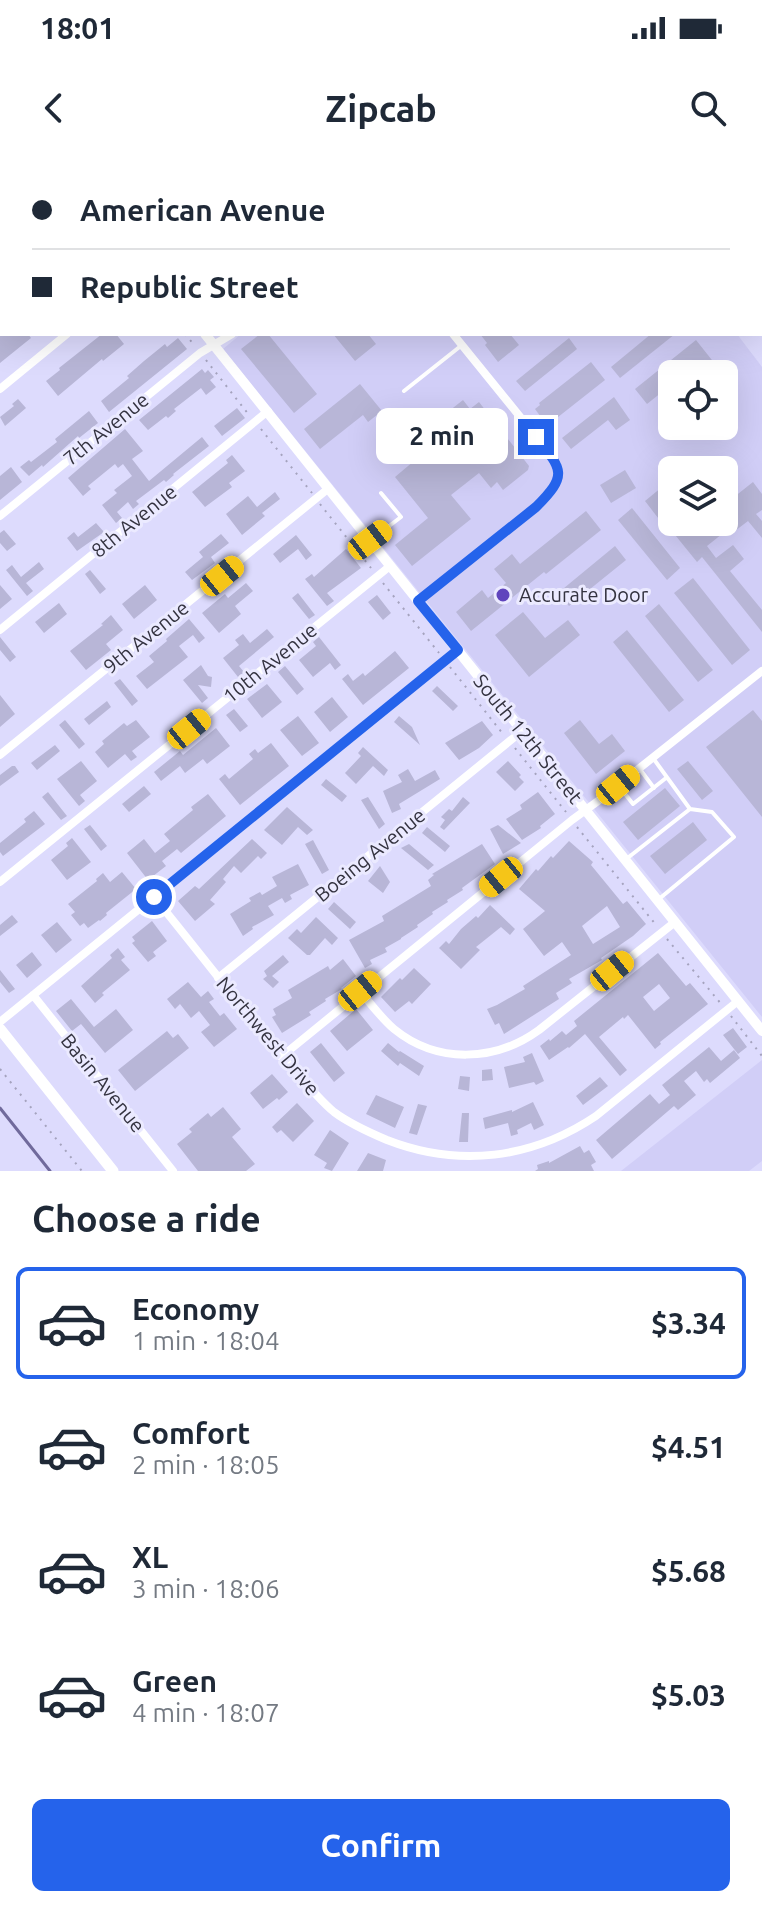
<!DOCTYPE html>
<meta charset="utf-8">
<style>
body{margin:0;font-family:Ubuntu,sans-serif;background:#f2f2f3;color:#1f2937;height:100vh;display:flex;flex-direction:column;font-size:30px;white-space:nowrap}
*{box-sizing:border-box;margin:0}
p{font-size:26px;color:#747a83}
.icon{flex:none;width:44px;height:44px;fill:none;stroke:currentColor;stroke-width:2;stroke-linecap:round;stroke-linejoin:round}
.map{position:relative;height:1011px;overflow:hidden}
.panel{display:flex;flex-direction:column;background:#fff;flex:1}
.panel>*{flex:none}
.banner{position:absolute;left:0px;top:0px;width:762px;height:176px;box-shadow:0 8px 32px #0002;display:grid;align-content:center;height:176px;padding:0 32px;background:#fff}
.buttons{position:absolute;left:658px;top:200px;display:grid;gap:16px}
.buttons a{display:grid;place-items:center;width:80px;height:80px;border-radius:12px;background:#fff;box-shadow:0 8px 32px #0002;font-size:40px}
.end{position:absolute;width:36px;height:36px;margin:-18px;border:10px solid #2563eb;background:#fff;box-shadow:0 0 0 4px #fff}
.from{border-radius:50%}
.bubble{position:absolute;height:56px;border-radius:12px;background:#fff;box-shadow:0 8px 32px #0002;font-size:26px;font-weight:700;line-height:56px;text-align:center}
.car{position:absolute;width:24px;height:48px;margin:-24px -12px;border-radius:10px;box-shadow:0 0 6px 2px #0007;background:linear-gradient(#f5c518 24%,#345 0 40%,#f5c518 0 76%,#345 0 86%,#f5c518 0)}
.banner b{display:flex;align-items:center;gap:28px;height:76px;font-size:30px}
.banner b+b{border-top:2px solid #e0e1e3}
.banner i{width:20px;height:20px;background:#1f2937}
ul{padding:0;list-style:none}
li{display:flex;align-items:center;gap:24px;height:112px;margin:0 16px 12px;padding:0 16px;border:4px solid transparent;border-radius:12px}
li div{flex:1}
li b{display:block;font-size:30px}
li em{font-style:normal;font-weight:700}
li.selected{border-color:#2563eb}
li>.icon{width:72px;height:72px;stroke-width:1.5}
h2{padding:0 32px;font-size:36px;line-height:96px}
.primary-button{display:flex;gap:16px;margin-top:auto;padding:16px 32px}
.primary-button a{flex:1;height:92px;border-radius:12px;background:#2563eb;color:#fff;font-size:32px;font-weight:700;line-height:92px;text-align:center}
.status{display:flex;justify-content:space-between;align-items:center;height:56px;padding:0 40px;background:#fff;direction:ltr}
.status svg{height:22px;fill:currentColor}
header{display:flex;justify-content:space-between;align-items:center;height:104px;padding:0 32px;background:#fff;font-size:36px;font-weight:700}
.map>svg:first-child{display:block}
.built{fill:#d1cef7;fill-rule:evenodd}
.lines{fill:none;stroke-linecap:round;stroke-linejoin:round}
.stream{stroke:#706a9c;stroke-width:3}
.building{fill:#b8b6d7;fill-rule:evenodd}
.path{stroke:#a5a3be;stroke-width:2;stroke-dasharray:2 6;stroke-linecap:butt}
.service{stroke:#fff;stroke-width:4}
.minor{stroke:#fff;stroke-width:8}
.tertiary{stroke:#fff;stroke-width:10}
.secondary{stroke:#fff;stroke-width:11}
.route{stroke:#2563eb;stroke-width:10}
.poi-dot{fill:#6044bd;stroke:#ebeaff;stroke-width:3}
.labels{text-anchor:middle;stroke-width:6;stroke-linejoin:round;paint-order:stroke}
.street-label{font-size:20px;fill:#343340;stroke:#ebeaff}
.poi-label{font-size:20px;fill:#343340;stroke:#ebeaff;text-anchor:start}
</style>
<div class="status"><b>18:01</b><svg viewBox="0 0 49 12"><path d="M0 12V9h3v3zM5 12V6h3v6zM10 12V3h3v9zM15 12V0h3v12zM26 1h20v11H26zM47 4h2v5h-2z"/></svg></div>
<header><svg class="icon" aria-label="back" viewBox="0 0 24 24"><path d="M15 5l-7 7 7 7"/></svg>Zipcab<svg class="icon" aria-label="search" viewBox="0 0 24 24"><circle cx="10" cy="10" r="6"/><path d="M15 15l6 6"/></svg></header>
<div class="map">
<svg width="762" height="1011" viewBox="0 0 762 1011">
<rect width="100%" height="100%" fill="#dddbfd"/>
<path class="built" d="M457,0h176l-3,2h-175z
M241,174h496l25,33v650l-539,-668zM672,214h52v52h-52zM672,310h52v52h-52z
M762,900v101l-13,10h-128z"/>
<g class="lines">
<path class="stream" d="M0,948l50,63"/>
</g>
<path class="building" d="M0,174h28l3,4 -31,25z
M102,174h14l8,10 -21,17 -1,-2 -44,37 -12,-15 14,-11 -1,-2z
M260,174h8l49,60 -23,19 -53,-64z
M333,174h35l8,10 -21,17z
M480,174h30l9,11 -21,17 -13,-17 2,-2z
M651,174h24l-55,44 -9,-11z
M178,178l9,11 -78,63 -8,-11 28,-23 -2,-2 17,-15 21,-17 2,3z
M569,178l8,11 -52,42 -9,-10z
M696,180l27,34h-51v10l-25,20 -12,-15z
M591,202l14,18 -52,41 -1,-1 -6,4 -11,-15 5,-4 -1,-2z
M202,209l3,4 3,-3 6,7 -4,3 6,7 -10,8 -5,-7 -27,21 2,2 -8,7 -2,-2 -18,14 -9,-10z
M360,224l22,27 -14,11 -5,-7 -43,34 -16,-20z
M614,237l16,23 -14,10 -8,-10 -37,29 -9,-11z
M18,239l8,9 -21,18 -5,-9 14,-11 -2,-2z
M463,240l7,9 9,-7 50,64 -1,4 -25,20 -6,-8 -6,6 -12,-15 -28,22 20,24 -59,47 -17,-21 33,-27 -33,-41 32,-27 -11,-13z
M237,248l8,10 -23,18 -8,-10z
M89,251l9,12 -19,15 -1,-2 -35,31 -1,-2 -13,11 -9,-9 9,-7 2,2 26,-20 -2,-3z
M125,269l18,22 -11,8 17,22 53,-44 7,9 -36,28 1,1 -8,7 -2,-2 -28,21 3,3 -6,5 -5,-7 -11,10 5,6 -6,5 -14,-18 15,-12 -3,-3 18,-14 -9,-12 -5,4 -3,-4 -27,22 3,3 -8,7 -15,-18z
M232,295l13,16 -16,12 3,4 -27,20 -13,-15 36,-29 -2,-3z
M11,307l11,15 -22,18v-24z
M625,310l11,18 -25,15 -11,-18z
M753,322l9,12v16l-6,4 6,7v17l-14,-17 -17,13 -4,-4 -20,16 9,12 17,-13 11,14 -14,12 32,39v22l-60,-75 -5,5 -30,-37 -2,2 -20,-26 17,-14 10,13v22h52v-17z
M275,332l5,7 -18,14 3,3 -23,19 -16,-21 22,-18 9,11z
M632,348l48,60 -13,12 -49,-60z
M586,351l15,19 -55,44 -2,-2 -73,59 -15,-19 26,-22 6,8 18,-15 -12,-14 18,-15 8,10z
M96,363l8,9 -27,19 -10,-13 7,-6 4,5z
M4,370l12,14 -9,7 -7,-8v-10z
M221,374l8,9 -18,14 4,6 -23,17 -7,-8 18,-15 -4,-5z
M296,375l16,20 -6,5 -8,-11 -18,14 -7,-9z
M615,386l11,14 -57,46 -11,-13z
M346,389l15,19 -34,25 7,8 -7,5 -22,-27 7,-5 2,3z
M39,402l5,7 -18,14 7,8 -6,5 -21,-26 6,-5 9,12z
M90,410l16,19 -6,5 -15,-20z
M693,418l57,72 -18,15 -58,-72z
M246,423l7,8 -18,15 6,8 -22,19 -17,-20 23,-19 3,4z
M0,425l12,14 -12,10z
M145,425l12,15 -23,19 -12,-15z
M298,433l17,22 -6,4 -17,-21z
M377,435l14,18 -8,7 -15,-18z
M59,443l8,11 -23,19 -9,-11z
M659,444l54,66 -15,12 -53,-66z
M523,452l22,26 23,-18 12,15 -51,42 -34,-42z
M111,455l12,15 -17,14 5,6 -25,20 -16,-19 33,-26 -2,-1z
M189,459l16,19 -6,5 -6,-8 -14,11 9,11 -41,32 -11,-13 18,-14 -5,-6 18,-15 -1,-2z
M267,469l7,8 -35,29 5,6 -6,5 -15,-19 16,-13 -4,-5 8,-6 7,9z
M627,470l57,70 -15,12 -56,-70z
M0,477l16,20 -6,5 -10,-12z
M319,477l22,28 -6,5 -5,-7 -17,14 -14,-17 17,-14 -3,-4z
M395,491l14,17 -46,37 -21,-26 6,-5 5,7 10,-8 2,3z
M201,505l7,11 4,1 -1,10 -13,-2 10,13 -6,5 -19,-23z
M285,506l19,23 -7,6 -19,-23z
M120,519l18,22 -6,5 -18,-23z
M267,524l15,18 -20,16 -15,-19z
M437,526l21,20 -5,5 -21,-20z
M0,535l15,19 -15,13z
M332,537l16,20 -18,15 -16,-20z
M107,541l4,6 -22,18 -5,-6z
M234,549l14,17 -8,6 -14,-17z
M753,550l9,11v96l-56,-70z
M298,556l21,27 -17,13 -22,-26z
M399,556l13,11 8,18 -26,-23z
M65,560l20,24 -6,5 -20,-24z
M136,560l14,17 -18,14 5,6 -6,4 -6,-7 -17,14 -13,-16 9,-8 -2,-3 22,-18 3,3z
M580,560l19,24 13,-10 13,17 -29,23 -32,-41z
M482,561l11,14 -14,13 -20,12 -14,-17z
M216,568l14,18 -23,18 -4,-5 -18,14 -5,-7 -19,15 -7,-9 26,-21 3,4z
M271,583l18,23 -49,39 -21,-26 6,-5 4,5 24,-20 -4,-5 6,-5 3,4z
M55,585l5,6 -23,19 -6,-7z
M363,587l25,23 -4,6 -11,-10 -17,18 -11,-11 16,-17 -3,-3z
M81,601l16,20 -17,14 5,6 -6,5 -22,-27z
M508,601l13,14 -2,2 5,5 -9,9 -19,-19z
M688,601l25,30 -11,9 -25,-31z
M12,606h3l4,6 -19,14v-11z
M408,609l7,12 20,-11 5,9 -41,25 2,5 -9,4 -9,-22 19,-9 -4,-7z
M326,619l21,17 -5,6 -21,-17z
M144,626l7,8 -22,18 -7,-8z
M665,628l15,18 -42,34 -15,-18z
M48,632l19,24 -6,4 -19,-23z
M538,632l17,22 -15,12 1,2 -19,12 -16,-21 16,-10 -2,-4z
M208,634l18,22 -45,37 -4,-4 -15,12 4,5 -18,14 -21,-27 17,-14 11,14 15,-12 -6,-7 29,-24 -2,-3z
M368,637l17,27 -6,5 -18,-29z
M463,637l7,6 -26,27 -4,-3 5,-7 -4,-3 8,-8 3,2z
M287,647l26,23 -6,5 -9,-8 -16,18 -18,-15z
M34,651l11,13 -42,32 -3,-4v-9l26,-21 -2,-3z
M693,662l14,18 -42,34 -15,-18z
M90,665l17,21 -6,5 -17,-22z
M498,665l23,18 -18,11 -13,-25z
M427,667l23,19 -5,6 -23,-19z
M72,678l19,24 -24,18 -16,-20 17,-14 -2,-3z
M252,679l15,14 -6,6 -3,-3 -17,17 -7,-7 -11,13 3,3 -16,18 5,4 -20,17 -17,-20 17,-15 4,3z
M313,680l16,30 -7,4 -17,-30z
M569,681l24,21 -2,3 32,39 4,-3 19,23 -13,12 -32,22 1,2 -33,19 3,4 -16,10 3,6 -55,35 -5,-11 -4,2 -8,-16 10,-4 28,-16 -2,-3 48,-31 -9,-13 -18,14 -21,-27 22,-18 -26,-22 17,-20 2,2 13,-15 2,2zM607,746l13,21 -27,17 -11,-18z
M409,684l25,21 -6,5 -27,-22z
M482,684l13,20 -33,24 1,2 -16,10 1,2 -16,10 1,2 -16,11 1,2 -17,11v1l-16,9 2,4 -17,8 2,4 -7,4 -16,-28 35,-19 -2,-5 49,-30 -3,-6 6,-5 -2,-1z
M298,704l11,21 -19,10 2,4 -7,4 -3,-5 -14,8 6,9 -22,12 1,2 -10,7 -13,-22 21,-13 -2,-3 11,-6 2,3 15,-9 -5,-9z
M380,706l10,16 -7,11 -15,-12z
M122,712l14,17 -30,24 1,2 -7,6 -1,-1 -11,8 -4,-5 -4,3 -9,-11 4,-3 -7,-8 29,-23 -1,-2 7,-6 7,9z
M334,742l22,20 -6,7 -22,-20z
M490,745l25,24 -5,6 -9,-8 -25,20 4,3 -19,19 -22,-21 7,-7 3,3 12,-15 15,-13 2,2z
M12,755l6,7 -18,14v-11z
M316,757l22,21 -6,7 -7,-7 -15,17h-3l-19,-17 9,-9 4,4z
M152,761l15,20 -14,11 3,4 -8,6 -16,-19 3,-2 -3,-4z
M57,762l15,18 -16,13 -15,-18z
M118,788l7,9 -4,3 9,10 -28,23 2,2 -9,8 -14,-17 31,-28 -2,-3z
M32,792l10,13 -15,13 -11,-13z
M658,793l28,33 4,-3 18,21 -48,38 1,2 -6,5 -27,-34 -4,4 -1,-2 -24,20 28,33 -7,6 -35,-42 -16,14 -1,-1 -19,13 -9,-14 9,-7 1,2 12,-10 4,4 11,-9 -3,-5zM659,824l11,14 -16,13 -11,-14z
M283,795l6,7 -17,14 7,6 -6,6 -10,-9 4,-3 -3,-5z
M343,799l13,17 -15,12 1,1 -17,10 1,2 -17,11 2,3 -29,18 -10,-16 4,-2 -3,-6 19,-11 -4,-8 40,-24 2,4z
M414,808l17,16 -19,20 -3,-3 -14,11 -14,-15 19,-19 2,2z
M0,810l15,19 -6,4 -9,-11z
M188,822l13,15 7,-6 6,8 -5,3 11,14 4,-3 13,16 -23,18 -13,-15 9,-7 -11,-14 -8,7 -11,-14 -5,5 -8,-10z
M71,839l23,28 22,-18 17,21 -28,23 -24,-29 -9,7 -16,-20z
M356,849l17,21 -26,21 -17,-20z
M733,868l14,19 -9,7 -15,-19z
M167,871l6,7 5,-4 11,14 -54,43 -17,-21z
M321,883l24,30 -11,9 -24,-30z
M388,883l11,9 1,-1 24,15 -5,10 -19,-13 -2,3 -17,-15z
M709,887l12,14 13,-11 6,8 -30,25 -3,-4 -3,3 -8,-11 -12,10 12,14 -18,15 -4,-4 -62,53 -16,-19 54,-46 9,10 11,-9 -8,-10z
M532,893l12,28 -8,4 -2,-3 -25,6 -5,-21 21,-5 -2,-5z
M492,909l1,11 -11,1v-11z
M272,914l16,18 -9,8 -2,-2 -14,11 -13,-16z
M460,916l10,1 -1,14 -11,-2z
M600,917l8,9 -25,19 -7,-9z
M376,935l28,12 -9,21 -29,-14z
M533,942l11,23 -10,5 -3,-7 -14,7 1,4 -7,2 -3,-13 -23,6 -2,-11 29,-8v2z
M297,943l17,18 -21,21 -12,-12 -4,3 -5,-6z
M418,944l9,2 -10,29 -8,-2z
M223,947l18,22 -9,8 23,27 -9,7h-48l-21,-27 15,-12 -3,-3 19,-16 3,4z
M462,953h7l-1,29h-9z
M330,970l19,13 -17,28 -8,-3 3,-5 -13,-8z
M580,986l4,7 5,-3 7,12 -5,3 3,6h-59l3,-2 -1,-4 12,-4v2z
M368,993l18,7 -3,11h-26z"/>
<g class="lines">
<path class="path" d="M46,0l2,2
M185,174l10,12
M206,200l43,55
M261,269l51,64
M320,344l51,64
M383,423l56,70
M450,507l53,67
M515,588l51,64
M577,667l79,98
M667,779l55,66
M731,856l31,40
M0,909l82,102"/>
<path class="service" d="M98,0l2,2
M235,0l2,2
M103,2l3,-2
M153,2l2,-2
M404,231l58,-46
M372,379l29,-22 -20,-24
M639,608l15,20
M618,625l15,19 33,-26
M625,700l65,-51 -37,-51
M659,739l75,-62 -22,-25 -22,-3"/>
<path class="minor" d="M330,0l2,2
M445,2l2,-2
M0,107l2,-2
M0,229l67,-55
M0,356l200,-163 32,-19
M418,441l118,-94c14,-14 29,-26 19,-47l-102,-126
M0,470l268,-219
M0,595l329,-267
M0,722l390,-316
M154,737c32,39 63,79 95,119 19,24 38,47 59,70 8,8 16,18 26,26 16,12 34,20 53,28 72,28 145,19 209,-24l142,-115
M218,818l304,-247
M360,831c11,13 21,27 34,38 43,35 101,33 145,1l136,-108
M33,835l140,176
M0,862l458,-372
M281,897l291,-237 26,-19 164,-130"/>
<path class="tertiary" d="M67,0l2,2
M205,174l557,697"/>
<path class="secondary" d="M0,869l113,142"/>
</g>
<g class="lines">
<path class="route" d="M154,737l304,-247 -40,-49 118,-94c32,-32 27,-37 0,-70"/>
</g>
<circle class="poi-dot" cx="503" cy="435" r="8"/>
<g class="labels">
<g class="street-label">
<text transform="translate(106 269) rotate(-39)" y="7">7th Avenue</text>
<text transform="translate(134 361) rotate(-39)" y="7">8th Avenue</text>
<text transform="translate(146 477) rotate(-39)" y="7">9th Avenue</text>
<text transform="translate(270 503) rotate(-39)" y="7">10th Avenue</text>
<text transform="translate(528 579) rotate(51)" y="7">South 12th Street</text>
<text transform="translate(370 695) rotate(-39)" y="7">Boeing Avenue</text>
<text transform="translate(268 876) rotate(50)" y="7">Northwest Drive</text>
<text transform="translate(103 923) rotate(51)" y="7">Basin Avenue</text>
</g>
<g class="poi-label">
<text x="519" y="442">Accurate Door</text>
</g>
</g>
</svg>
<div class="buttons">
<a><svg class="icon" aria-label="locate" viewBox="0 0 24 24"><circle cx="12" cy="12" r="6"/><path d="M12 2v4M12 18v4M2 12h4M18 12h4"/></svg></a>
<a><svg class="icon" aria-label="layers" viewBox="0 0 24 24"><path d="M12 4l9 5-9 5-9-5zM3 14l9 5 9-5"/></svg></a>
</div>
<i class="end from" style="left:154px;top:737px"></i>
<i class="end" style="left:536px;top:277px"></i>
<div class="bubble" style="left:376px;top:248px;width:132px">2 min</div>
<i class="car" style="left:370px;top:380px;rotate:53deg"></i>
<i class="car" style="left:222px;top:416px;rotate:51deg"></i>
<i class="car" style="left:189px;top:569px;rotate:51deg"></i>
<i class="car" style="left:618px;top:625px;rotate:51deg"></i>
<i class="car" style="left:501px;top:717px;rotate:231deg"></i>
<i class="car" style="left:612px;top:811px;rotate:51deg"></i>
<i class="car" style="left:360px;top:831px;rotate:51deg"></i>
<div class="banner">
<b><i class="from"></i>American Avenue</b>
<b><i></i>Republic Street</b>
</div>
</div>
<section class="panel">
<h2>Choose a ride</h2>
<ul>
<li class="selected"><svg class="icon" aria-label="car" viewBox="0 0 24 24"><path d="M5 17H2v-5l4-1 3-4h7l3 4 3 1v5h-3M9 17h6M6 11h13"/><circle cx="7" cy="17" r="2"/><circle cx="17" cy="17" r="2"/></svg><div><b>Economy</b><p>1 min · 18:04</p></div><em>$3.34</em></li>
<li><svg class="icon" aria-label="car" viewBox="0 0 24 24"><path d="M5 17H2v-5l4-1 3-4h7l3 4 3 1v5h-3M9 17h6M6 11h13"/><circle cx="7" cy="17" r="2"/><circle cx="17" cy="17" r="2"/></svg><div><b>Comfort</b><p>2 min · 18:05</p></div><em>$4.51</em></li>
<li><svg class="icon" aria-label="car" viewBox="0 0 24 24"><path d="M5 17H2v-5l4-1 3-4h7l3 4 3 1v5h-3M9 17h6M6 11h13"/><circle cx="7" cy="17" r="2"/><circle cx="17" cy="17" r="2"/></svg><div><b>XL</b><p>3 min · 18:06</p></div><em>$5.68</em></li>
<li><svg class="icon" aria-label="car" viewBox="0 0 24 24"><path d="M5 17H2v-5l4-1 3-4h7l3 4 3 1v5h-3M9 17h6M6 11h13"/><circle cx="7" cy="17" r="2"/><circle cx="17" cy="17" r="2"/></svg><div><b>Green</b><p>4 min · 18:07</p></div><em>$5.03</em></li>
</ul>
<div class="primary-button"><a>Confirm</a></div>
</section>
